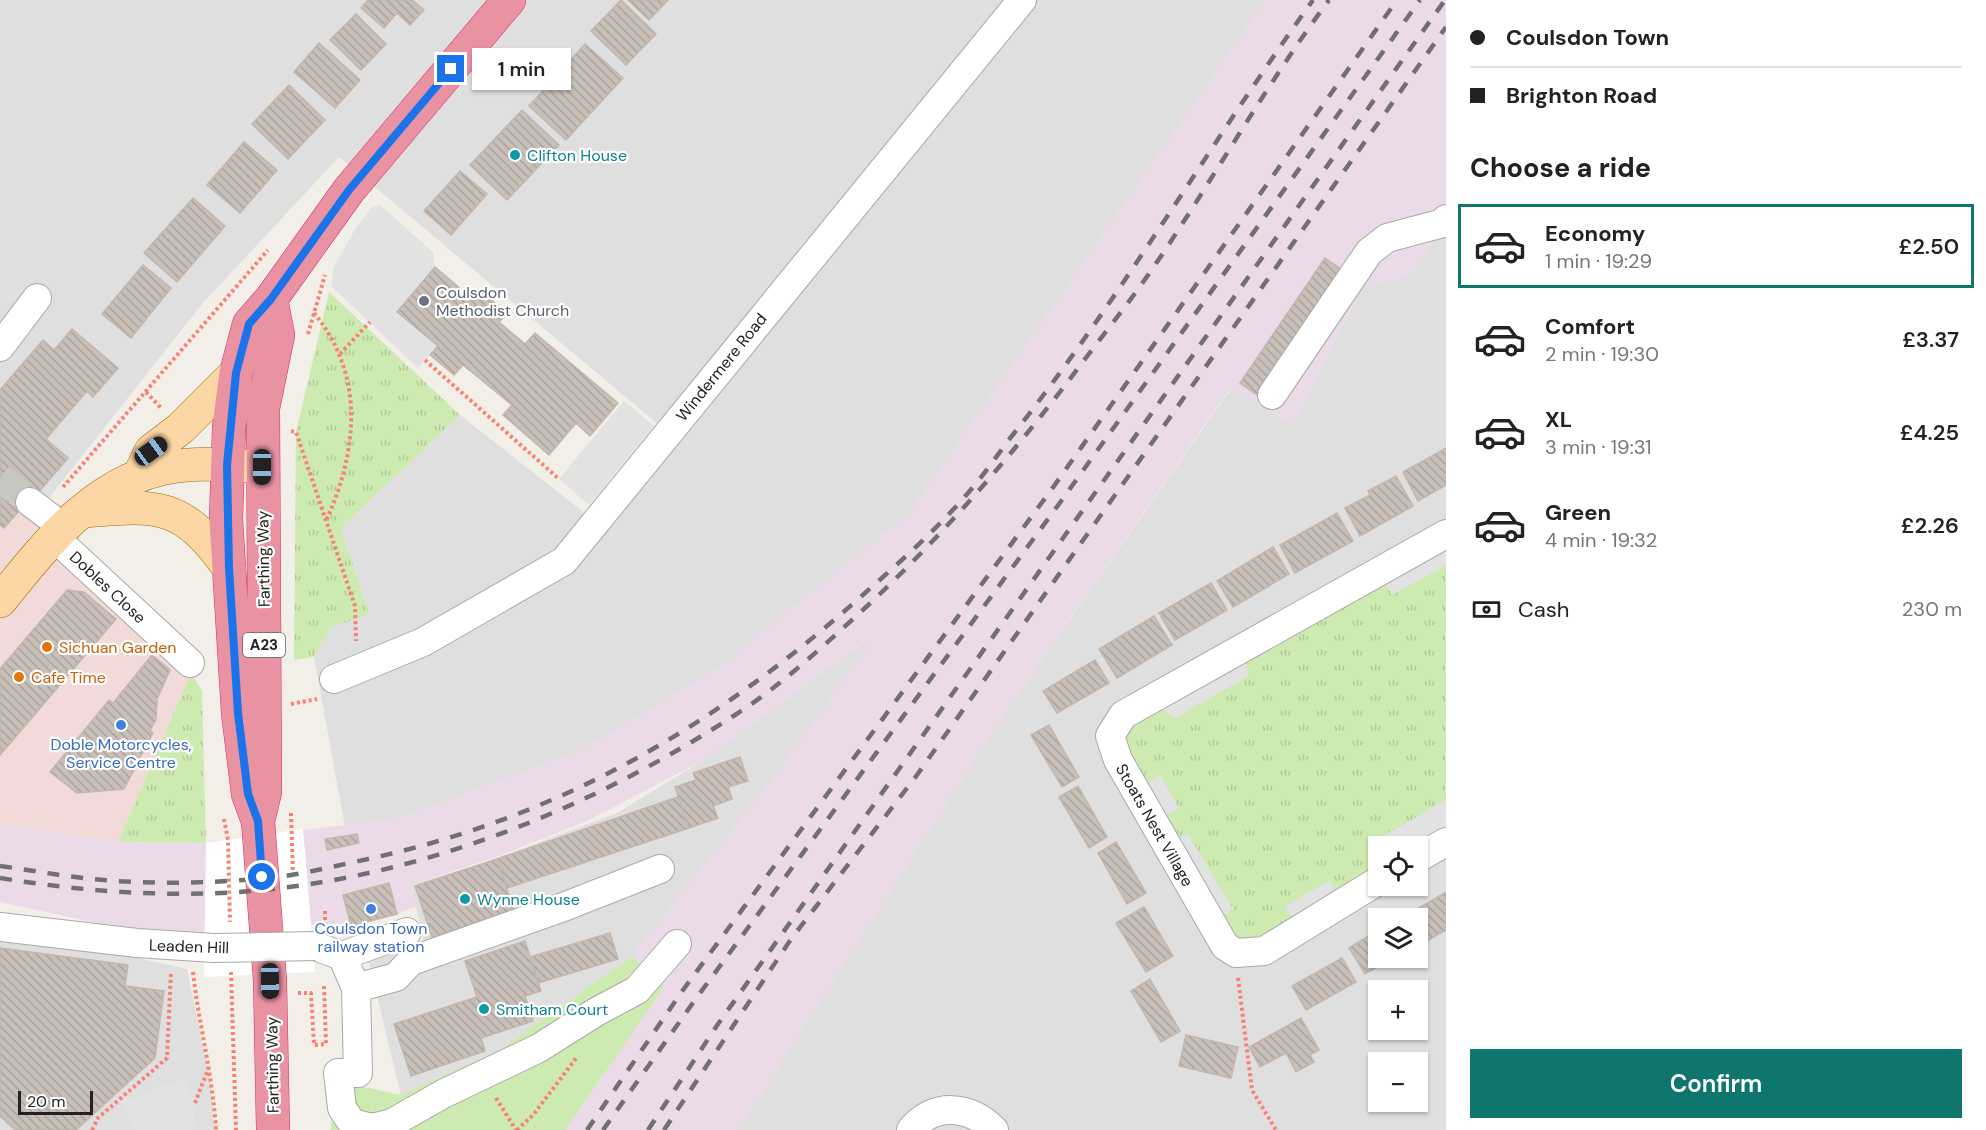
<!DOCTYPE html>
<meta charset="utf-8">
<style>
body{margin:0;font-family:"DM Sans",sans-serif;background:#f6f6f6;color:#222;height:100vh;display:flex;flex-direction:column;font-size:22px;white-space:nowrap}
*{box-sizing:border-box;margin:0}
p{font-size:20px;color:#767676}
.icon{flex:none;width:33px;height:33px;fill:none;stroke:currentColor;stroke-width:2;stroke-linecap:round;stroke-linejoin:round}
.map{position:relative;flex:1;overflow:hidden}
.side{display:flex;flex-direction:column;background:#fff;width:540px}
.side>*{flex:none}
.banner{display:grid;align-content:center;height:132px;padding:0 24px;background:#fff}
.controls{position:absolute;left:1368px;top:836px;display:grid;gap:12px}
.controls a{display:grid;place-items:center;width:60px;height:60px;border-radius:0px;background:#fff;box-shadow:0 2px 4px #0004;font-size:30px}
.scale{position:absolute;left:18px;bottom:15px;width:75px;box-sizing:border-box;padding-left:6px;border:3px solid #222;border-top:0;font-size:16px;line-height:21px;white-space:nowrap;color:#222;-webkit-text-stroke:4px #fff;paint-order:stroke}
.end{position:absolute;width:27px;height:27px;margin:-14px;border:8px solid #1a73e8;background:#fff;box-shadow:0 0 0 3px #fff}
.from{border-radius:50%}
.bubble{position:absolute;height:42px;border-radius:0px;background:#fff;box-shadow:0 2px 4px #0004;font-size:20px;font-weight:600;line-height:42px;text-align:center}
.car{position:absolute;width:18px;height:36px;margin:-18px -9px;border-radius:8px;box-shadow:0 0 4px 2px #0007;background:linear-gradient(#222 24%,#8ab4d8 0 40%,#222 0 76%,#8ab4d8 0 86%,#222 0)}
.banner b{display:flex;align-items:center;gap:21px;height:57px;font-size:22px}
.banner b+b{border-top:2px solid #e0e0e0}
.banner i{width:15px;height:15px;background:#222}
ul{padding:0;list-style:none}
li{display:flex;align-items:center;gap:18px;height:84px;margin:0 12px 9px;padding:0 12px;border:3px solid transparent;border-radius:0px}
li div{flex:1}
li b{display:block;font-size:22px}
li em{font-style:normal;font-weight:600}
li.selected{border-color:#0f766e}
li>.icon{width:54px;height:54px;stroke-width:1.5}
h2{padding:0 24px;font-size:27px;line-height:72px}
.pay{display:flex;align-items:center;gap:15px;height:66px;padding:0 24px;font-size:22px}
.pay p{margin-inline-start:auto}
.primary-button{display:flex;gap:12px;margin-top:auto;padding:12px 24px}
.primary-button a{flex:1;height:69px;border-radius:0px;background:#0f766e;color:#fff;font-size:24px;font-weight:600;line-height:69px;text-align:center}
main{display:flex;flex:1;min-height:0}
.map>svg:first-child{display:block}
.residential{fill:#e0dfdf;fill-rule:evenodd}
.commercial{fill:#f2dad9}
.industrial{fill:#ebdbe8}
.grass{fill:url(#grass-tufts)}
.garden{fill:#cdebb0}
.parking{fill:#e2e2e2}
.pier{fill:#fff}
.building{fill:url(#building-back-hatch);stroke:#c4b6ab;stroke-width:1.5}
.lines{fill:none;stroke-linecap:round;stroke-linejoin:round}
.minor-tunnel{stroke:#c8c6c1;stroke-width:28;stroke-dasharray:28 14;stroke-linecap:butt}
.minor-casing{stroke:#a9a9a9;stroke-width:30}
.major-casing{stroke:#a06b00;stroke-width:34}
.highway-casing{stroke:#dc2a67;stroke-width:34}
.path{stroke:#fa8072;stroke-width:4;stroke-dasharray:3 3;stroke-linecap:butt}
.minor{stroke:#fff;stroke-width:28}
.major{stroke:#fcd6a4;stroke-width:33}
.highway{stroke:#e892a2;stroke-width:33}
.rail{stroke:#707070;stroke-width:4.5;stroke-dasharray:12 12;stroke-linecap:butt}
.minor-bridge-casing{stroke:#a9a9a9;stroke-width:30;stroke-linecap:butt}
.minor-bridge{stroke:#fff;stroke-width:28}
.route{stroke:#1a73e8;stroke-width:8}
.culture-dot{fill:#0f9aa8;stroke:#fff;stroke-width:2}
.worship-dot{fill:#6b7280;stroke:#fff;stroke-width:2}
.food-dot{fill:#e8710a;stroke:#fff;stroke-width:2}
.shop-dot{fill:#3f7fe0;stroke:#fff;stroke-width:2}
.labels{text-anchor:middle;stroke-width:4.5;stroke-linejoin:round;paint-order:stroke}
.shield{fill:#fff;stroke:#646464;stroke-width:1.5}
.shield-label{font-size:15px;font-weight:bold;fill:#222}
.culture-label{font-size:16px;fill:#0d838f;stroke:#fff;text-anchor:start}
.worship-label{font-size:16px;fill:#5b616d;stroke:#fff;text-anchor:start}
.street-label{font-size:16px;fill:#222;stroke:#fff}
.food-label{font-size:16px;fill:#c56008;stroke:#fff;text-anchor:start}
.shop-label{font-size:16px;fill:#366cbe;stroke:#fff}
</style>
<main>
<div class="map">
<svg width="1446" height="1130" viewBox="0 0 1446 1130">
<defs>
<pattern id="grass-tufts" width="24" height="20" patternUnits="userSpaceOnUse" patternTransform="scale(1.5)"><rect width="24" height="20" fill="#cdebb0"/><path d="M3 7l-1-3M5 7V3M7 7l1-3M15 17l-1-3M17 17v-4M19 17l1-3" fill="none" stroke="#b0c997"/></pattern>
<pattern id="building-back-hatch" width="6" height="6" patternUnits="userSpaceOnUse" patternTransform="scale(1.5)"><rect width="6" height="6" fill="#c7bfb8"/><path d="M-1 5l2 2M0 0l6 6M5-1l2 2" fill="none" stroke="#aba49e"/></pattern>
</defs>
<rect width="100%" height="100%" fill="#f2efe9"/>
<path class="residential" d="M0,0h1266l-356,512 -190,155 -135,82 -180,68 -60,10 -31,-170 16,-29 39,-14 -28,-86 119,-113 126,99 73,-89 -320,-268 -137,147 -168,213 -34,-29z
M1446,220v910h-708l265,-415 229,-328 61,37 68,-135 51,-15zM1378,846h40v39h-40zM1378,918h40v39h-40zM1378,990h40v39h-40zM1378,1062h40v39h-40z
M878,631l-105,148 -141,177 -131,93 -100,47 -32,-134 55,-19 -13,-58 72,-22 134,-50 85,-52z
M0,939l101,11 86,19 24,117 3,44h-214z"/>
<path class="commercial" d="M0,488l197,160 -6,25 -73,169 -118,-18z"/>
<path class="industrial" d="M1266,0h180v220l-34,54 -51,15 -68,135 -62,-37 -228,328 -265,415h-175l101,-143 -32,-31 141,-177 103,-147 -174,129 -115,60 -85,34 -91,30 5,21 -19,8 -46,12 -108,-2 -43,8 -57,1 -143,-31v-78l118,18 88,1 199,-26 180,-68 135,-82 190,-155z"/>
<path class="grass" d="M329,292l131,123 -119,113 28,86 -39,14 -16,29 -20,3 2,-228z
M1446,565v235l-64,37 5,9h-9v35l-36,23 -13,-23 -44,26 13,22 -50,25 -37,-32 22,-13 -45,-75 -22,12 -12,-23 25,-15 -45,-18 -16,-30 5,-45 27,-14 26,17 72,-42 -5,-28 136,-75 13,22z
M191,673l11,18 4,152 -88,-1z"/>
<path class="garden" d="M632,956l32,31 -99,143h-234v-14l20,-32 50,11 100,-46z"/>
<path class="parking" d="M380,205l53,47 2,15 -38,45 41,34 -20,22 -86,-81 1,-19 23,-40 15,-20z
M624,401l30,25 -65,79 -30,-26z
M1446,534v31l-54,30 -13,-22z
M1243,648l5,28 -73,42 -25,-17z
M1160,775l19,33 -25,15 -20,-33z
M1446,800v42l-28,4h-31l-5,-9z
M1187,834l46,75 -22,13 -45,-76z
M1329,881l13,23 -44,25 -13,-23z
M184,1079l11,24 -2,27h-61l-11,-28z"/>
<path class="pier" d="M303,829l12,143 -111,5 2,-134z"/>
<path class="building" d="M368,0h44l12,10 -14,15 -13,-12 -13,15 -23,-20z
M621,0l35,34 -30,31 -35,-34z
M628,0h40l-19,20z
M356,14l30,30 -25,26 -31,-30z
M319,43l41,37 -25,28 -41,-36z
M585,44l38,34 -57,62 -37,-34z
M289,85l36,35 -37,39 -36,-35z
M522,110l37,35 -52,55 -37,-35z
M244,142l33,28 -37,43 -33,-28z
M460,171l27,23 -36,41 -27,-24z
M193,198l32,28 -48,56 -33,-29z
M1325,258l19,13 -84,126 -20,-14z
M143,265l28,23 -40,50 -29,-24z
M435,267l40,34 7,-9 25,21 -8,9 26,22 10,-11 83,70 -28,33 -14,-13 -27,32 -46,-40 9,-10 -49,-40 -9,10 -24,-20 8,-9 -41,-34z
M72,329l46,39 -25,29 -6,-6 -41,48 22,19 -43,50 -25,-21v-97l43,-50 11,10z
M1446,448v37l-28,16 -15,-29z
M1396,476l17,30 -53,30 -15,-28 25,-13 -2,-4z
M0,494l20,16 -16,18 -4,-3z
M1337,513l16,28 -58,32 -15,-28z
M1273,547l16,27 -56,33 -16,-26z
M1211,583l16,27 -52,30 -16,-27z
M67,590l17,2 32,27 -116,136v-86z
M1154,616l18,29 -55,33 -18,-29z
M152,655l18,15 -13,29 -1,21 -6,10 3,3 -29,56 -47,4 -27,-21 59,-72 4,3z
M1095,660l14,23 -52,30 -14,-22z
M1049,725l30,52 -17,10 -31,-52z
M740,757l8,24 -20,6 4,12 -19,7 5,12 -29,10 -14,-41 21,-7 -3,-7z
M1078,786l29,51 -18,11 -30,-51z
M678,797l11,31 -182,60 -10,-29z
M357,834l2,9 -32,7 -2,-11z
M1116,842l30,51 -19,11 -29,-51z
M497,859l17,51 -82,27 -17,-51z
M389,883l8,31 -46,12 -8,-31z
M1446,892v38l-19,11 -9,-16v-7h-5l-3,-5z
M1144,907l29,49 -27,16 -30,-49z
M1378,930v27h16l-29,17 -16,-26z
M610,933l8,26 -80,24 -8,-26z
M525,941l16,50 -16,5 8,25 -52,17 4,13 -74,25 -17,-52 83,-27 -12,-36z
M0,948l128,17 -3,21 39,5 -9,67 -79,72h-61l-15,-14z
M1342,958l14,24 -50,28 -14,-24z
M1150,979l30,52 -19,11 -30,-51z
M1301,1018l18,32 -9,5 4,7 -18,10 -10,-19 -26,14 -11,-20z
M1186,1035l52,12 -7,31 -52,-12z"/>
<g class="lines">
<path class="minor-tunnel" d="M0,478l30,24"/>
<defs>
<path id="minor" d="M0,347l37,-49
M1272,395l97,-143 18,-14 56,-15 3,-4
M30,502l34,26
M53,536l137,127
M334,679l89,-37 141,-81 458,-561
M1418,858l28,-16
M1378,881l-114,70 -28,2 -11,-7 -107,-186 -8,-24 13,-21 323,-181
M0,927l137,16 77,5
M315,946l27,10 14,32 2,85h-20l4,35 10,15 20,5 20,-5 51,-29 96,-46 57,-36 41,-22 40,-46
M342,956l65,-24
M356,988l40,-11 15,-16 155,-55 94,-37
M911,1130c23,-29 60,-24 83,0"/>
<path id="major" d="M139,476l12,-25 30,-23 55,-55
M84,511c75,-6 98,-9 145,57
M0,601c42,-52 91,-116 161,-132 32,-8 68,-4 101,-2"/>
<path id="highway" d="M271,299l7,36 -15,73 2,384 -7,29 12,160 3,149
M258,821l-10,-27 -10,-81 -12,-194 3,-92 7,-54 13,-49 22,-25 78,-109 160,-190"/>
</defs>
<use href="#minor" class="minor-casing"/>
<use href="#major" class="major-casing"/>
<use href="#highway" class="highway-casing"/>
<path class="path" d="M314,313c51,62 44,138 12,208
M308,334l17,-59
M340,354l30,-32
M425,360l134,119
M146,392l16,17
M291,431l5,1 59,174 1,35
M63,487l205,-237
M291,704l26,-5
M291,813l2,61
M224,819l4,21 2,82
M325,911v13
M193,972c6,54 20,104 23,158
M231,972l5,158
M1238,978l14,112 24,40
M298,993h13l3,52 12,-1 -2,-59
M496,1098l20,32
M195,1103l14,-36
M92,1130l6,-12 69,-60 4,-87
M517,1130l16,-15 44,-58"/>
<use href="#minor" class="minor"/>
<use href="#major" class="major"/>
<use href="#highway" class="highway"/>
<path class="rail" d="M0,866c31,4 61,10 92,13 58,6 121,4 178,-1 28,-3 56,-10 84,-16 200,-41 359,-133 511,-269 35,-31 72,-64 103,-100 17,-19 31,-41 47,-61 108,-137 196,-290 298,-432
M0,878c80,13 159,19 239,14 176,-12 350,-82 496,-177 39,-25 74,-56 107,-86 93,-83 172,-175 246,-274 23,-30 46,-59 67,-90 59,-87 111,-180 174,-265
M587,1130l96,-140 371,-504 343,-486
M603,1130l92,-130 364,-496 361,-504
M648,1130l70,-106 727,-1024
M664,1130l127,-191 126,-164 529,-748"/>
<defs>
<path id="minor-bridge" d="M214,948l101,-2"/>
</defs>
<use href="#minor-bridge" class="minor-bridge-casing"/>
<use href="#minor-bridge" class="minor-bridge"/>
</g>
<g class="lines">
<path class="route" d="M262,877l-4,-56 -10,-27 -10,-81 -9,-145 -2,-103 9,-92 13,-49 22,-25 78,-109 102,-121"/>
</g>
<g class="culture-dot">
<circle cx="515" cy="155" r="6"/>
<circle cx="465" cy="899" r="6"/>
<circle cx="484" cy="1009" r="6"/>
</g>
<circle class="worship-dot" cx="424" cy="301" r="6"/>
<g class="food-dot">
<circle cx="47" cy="647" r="6"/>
<circle cx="19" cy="677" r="6"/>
</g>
<g class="shop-dot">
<circle cx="121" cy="725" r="6"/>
<circle cx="371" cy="909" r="6"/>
</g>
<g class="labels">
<rect class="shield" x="243" y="633" width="42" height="24" rx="4.5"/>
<g class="shield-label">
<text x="264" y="650">A23</text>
</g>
<g class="culture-label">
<text x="527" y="161">Clifton House</text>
<text x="477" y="905">Wynne House</text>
<text x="496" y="1015">Smitham Court</text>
</g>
<g class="worship-label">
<text x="436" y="298">Coulsdon<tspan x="436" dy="18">Methodist Church</tspan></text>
</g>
<g class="street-label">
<text transform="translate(721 367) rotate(-51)" y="6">Windermere Road</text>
<text transform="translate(263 559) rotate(-91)" y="6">Farthing Way</text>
<text transform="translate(108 587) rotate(43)" y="6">Dobles Close</text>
<text transform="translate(1155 825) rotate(60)" y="6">Stoats Nest Village</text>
<text transform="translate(189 946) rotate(2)" y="6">Leaden Hill</text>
<text transform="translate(272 1065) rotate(-91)" y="6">Farthing Way</text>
</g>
<g class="food-label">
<text x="59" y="653">Sichuan Garden</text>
<text x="31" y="683">Cafe Time</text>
</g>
<g class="shop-label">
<text x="121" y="750">Doble Motorcycles,<tspan x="121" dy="18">Service Centre</tspan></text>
<text x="371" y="934">Coulsdon Town<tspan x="371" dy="18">railway station</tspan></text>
</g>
</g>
</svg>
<div class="controls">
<a><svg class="icon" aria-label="locate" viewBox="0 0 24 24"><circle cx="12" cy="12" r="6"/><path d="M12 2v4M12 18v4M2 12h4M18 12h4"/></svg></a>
<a><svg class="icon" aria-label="layers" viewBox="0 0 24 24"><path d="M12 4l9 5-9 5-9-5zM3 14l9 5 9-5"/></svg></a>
<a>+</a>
<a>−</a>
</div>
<div class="scale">20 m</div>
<i class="end from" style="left:262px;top:877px"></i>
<i class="end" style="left:451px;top:69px"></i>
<div class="bubble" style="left:472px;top:48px;width:99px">1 min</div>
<i class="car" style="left:151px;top:451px;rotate:54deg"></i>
<i class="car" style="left:262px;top:467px;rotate:180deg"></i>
<i class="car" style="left:270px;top:981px;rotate:179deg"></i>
</div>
<section class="side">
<div class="banner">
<b><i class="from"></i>Coulsdon Town</b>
<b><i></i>Brighton Road</b>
</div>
<h2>Choose a ride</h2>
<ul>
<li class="selected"><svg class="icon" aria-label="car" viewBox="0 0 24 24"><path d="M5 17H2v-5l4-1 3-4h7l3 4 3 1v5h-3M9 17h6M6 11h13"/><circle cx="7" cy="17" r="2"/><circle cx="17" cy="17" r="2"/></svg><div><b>Economy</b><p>1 min · 19:29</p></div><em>£2.50</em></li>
<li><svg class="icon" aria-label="car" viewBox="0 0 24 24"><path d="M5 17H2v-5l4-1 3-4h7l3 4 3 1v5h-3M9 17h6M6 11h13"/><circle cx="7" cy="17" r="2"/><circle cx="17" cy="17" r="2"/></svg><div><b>Comfort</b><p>2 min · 19:30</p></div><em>£3.37</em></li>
<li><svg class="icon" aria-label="car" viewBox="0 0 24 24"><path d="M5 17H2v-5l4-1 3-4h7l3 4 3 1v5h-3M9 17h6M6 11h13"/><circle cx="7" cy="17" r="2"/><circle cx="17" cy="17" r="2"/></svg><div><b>XL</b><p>3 min · 19:31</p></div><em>£4.25</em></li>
<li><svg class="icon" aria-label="car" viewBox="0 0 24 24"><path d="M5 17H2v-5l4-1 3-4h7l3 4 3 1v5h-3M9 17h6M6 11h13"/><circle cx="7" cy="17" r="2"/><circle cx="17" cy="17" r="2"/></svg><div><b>Green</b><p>4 min · 19:32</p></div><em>£2.26</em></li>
</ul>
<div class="pay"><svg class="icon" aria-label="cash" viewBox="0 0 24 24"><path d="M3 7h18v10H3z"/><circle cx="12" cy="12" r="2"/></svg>Cash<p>230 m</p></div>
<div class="primary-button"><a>Confirm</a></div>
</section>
</main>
